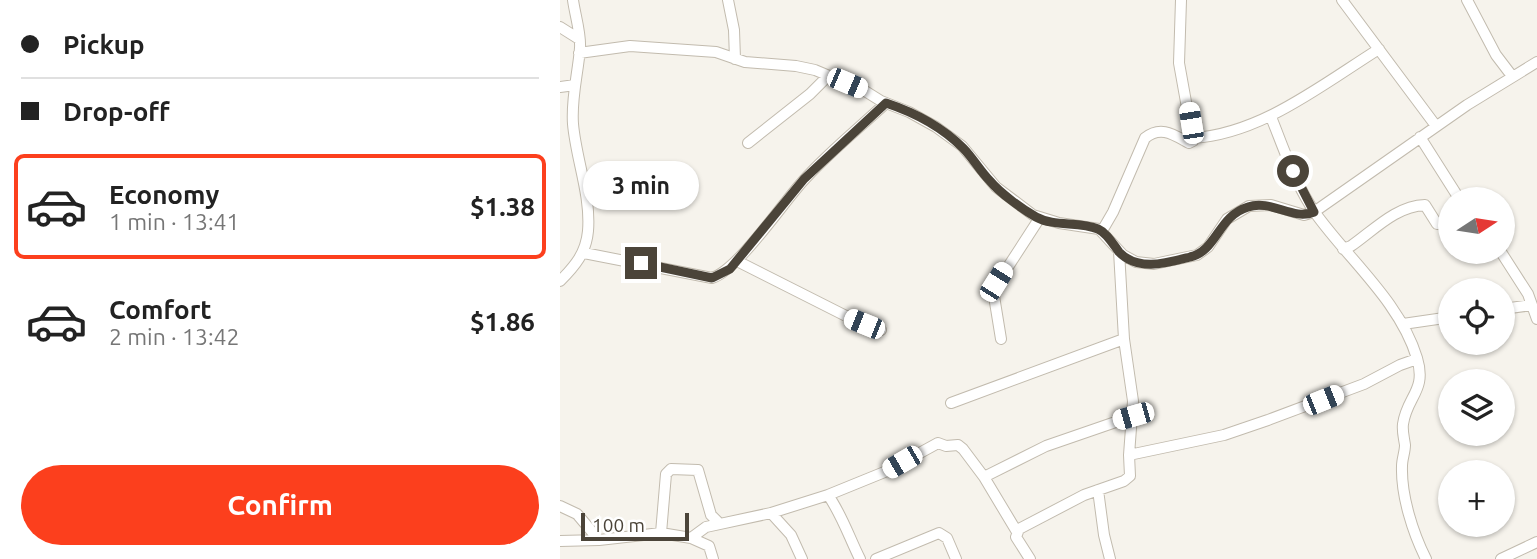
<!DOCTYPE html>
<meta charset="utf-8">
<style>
body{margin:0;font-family:Ubuntu,sans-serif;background:#f6f6f6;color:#222;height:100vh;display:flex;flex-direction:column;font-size:26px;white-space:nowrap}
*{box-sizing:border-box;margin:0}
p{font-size:23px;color:#767676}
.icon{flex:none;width:38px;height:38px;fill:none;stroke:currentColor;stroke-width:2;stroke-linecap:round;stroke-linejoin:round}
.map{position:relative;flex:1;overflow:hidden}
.side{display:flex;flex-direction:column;background:#fff;width:560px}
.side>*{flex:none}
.hud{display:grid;align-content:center;height:154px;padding:0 21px;background:#fff}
.needle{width:46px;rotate:78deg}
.controls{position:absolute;left:878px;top:187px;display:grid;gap:14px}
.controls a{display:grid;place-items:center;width:77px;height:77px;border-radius:50%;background:#fff;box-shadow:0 2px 5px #0004;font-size:35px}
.scale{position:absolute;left:21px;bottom:18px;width:108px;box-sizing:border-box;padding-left:7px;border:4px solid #4b4439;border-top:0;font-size:19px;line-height:24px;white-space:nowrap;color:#4b4439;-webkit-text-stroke:5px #fff;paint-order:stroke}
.end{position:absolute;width:32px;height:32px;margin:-16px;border:9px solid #4b4439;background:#fff;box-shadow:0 0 0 4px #fff}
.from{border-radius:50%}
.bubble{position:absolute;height:49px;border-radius:24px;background:#fff;box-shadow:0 2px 5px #0004;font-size:23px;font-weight:700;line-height:49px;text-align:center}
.car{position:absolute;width:21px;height:42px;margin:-21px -10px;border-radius:9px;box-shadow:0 0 5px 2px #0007;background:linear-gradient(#fff 24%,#345 0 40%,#fff 0 76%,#345 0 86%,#fff 0)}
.hud b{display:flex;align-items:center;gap:24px;height:66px;font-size:26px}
.hud b+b{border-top:2px solid #e0e0e0}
.hud i{width:18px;height:18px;background:#222}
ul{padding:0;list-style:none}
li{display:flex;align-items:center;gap:21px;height:105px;margin:0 14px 10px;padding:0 7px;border:4px solid transparent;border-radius:10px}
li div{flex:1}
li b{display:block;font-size:26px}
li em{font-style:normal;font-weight:700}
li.current{border-color:#fc3f1d}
li>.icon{width:63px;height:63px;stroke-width:1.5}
.primary-button{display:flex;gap:14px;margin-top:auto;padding:14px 21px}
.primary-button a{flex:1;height:80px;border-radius:42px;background:#fc3f1d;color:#fff;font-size:28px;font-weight:700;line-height:80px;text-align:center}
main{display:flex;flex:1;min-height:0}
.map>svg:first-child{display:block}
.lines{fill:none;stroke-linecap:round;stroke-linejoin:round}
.minor-casing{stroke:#c2bbae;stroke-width:12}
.minor{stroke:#fff;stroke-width:10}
.route{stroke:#4b4439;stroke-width:9}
</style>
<main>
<section class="side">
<div class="hud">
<b><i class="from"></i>Pickup</b>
<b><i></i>Drop-off</b>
</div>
<ul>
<li class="current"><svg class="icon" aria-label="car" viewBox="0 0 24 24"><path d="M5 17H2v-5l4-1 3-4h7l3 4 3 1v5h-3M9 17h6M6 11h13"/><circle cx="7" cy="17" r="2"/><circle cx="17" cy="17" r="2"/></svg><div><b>Economy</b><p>1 min · 13:41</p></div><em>$1.38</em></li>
<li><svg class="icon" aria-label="car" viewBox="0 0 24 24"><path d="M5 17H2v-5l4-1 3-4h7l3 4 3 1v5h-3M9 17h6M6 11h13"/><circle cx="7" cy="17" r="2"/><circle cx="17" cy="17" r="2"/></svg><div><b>Comfort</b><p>2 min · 13:42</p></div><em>$1.86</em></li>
</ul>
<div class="primary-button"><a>Confirm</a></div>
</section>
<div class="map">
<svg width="977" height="559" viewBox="0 0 977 559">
<rect width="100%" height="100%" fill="#f6f3ec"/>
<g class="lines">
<defs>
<path id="minor" d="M168,0l6,30 1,29
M782,0l94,126
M907,0l29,55 16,21
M0,27l19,12
M19,53l51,-7 86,6 29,10 51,4 19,4 50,21 16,10 28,11 27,15 26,19 34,41 37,28 26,8 40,6 24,26 13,7 18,2 43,-9 11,-8 19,-28 22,-13 22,-1 33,10 10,-3 153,-107 70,-43
M0,87l15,-2
M711,117c13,32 25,69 45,97 34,47 84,88 101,144 10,33 -10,38 -14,66 -1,7 1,14 2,21 0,7 -3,14 -3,21 -1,30 11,67 24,93
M860,137l40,63
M633,138c68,-4 130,-54 186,-89
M188,143l62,-49 18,-18
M542,231l11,-19 32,-74c16,-13 29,-3 44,5l4,-2 -14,-78 2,-63
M783,249l8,-3c23,-16 45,-40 74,-41l12,19h6l8,-5
M941,252l27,42 9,25
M24,253l128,25c26,-8 70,-74 91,-97 25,-28 55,-52 83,-78
M177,261l111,56 33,13
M0,281c15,-15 26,-28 28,-50 3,-36 -12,-72 -15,-107 -2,-26 5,-50 7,-76 1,-15 -5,-33 -7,-48
M943,309l29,-4
M843,324l48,-7
M441,339l-8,-49 46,-71
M391,403l173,-64
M569,455l95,-20 44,-15 96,-36 36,-19 17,-6
M424,477l62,-31 87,-30
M538,490l6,45 6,24
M268,495c14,20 21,42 32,64
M0,506l17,8 22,26
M211,513l20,22 11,24
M101,533l5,-59 5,-5 27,1 13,45 8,8
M131,538l18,8 4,13
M0,541l39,-1 62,-7 30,5 15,-11 65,-14 57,-18 59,-24 51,-28 8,3 12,-1 5,4 21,28 33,55
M316,559l63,-26 8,5 9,21
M470,559l-14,-22 3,-8 65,-34 40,-14 6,-5 -1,-21 4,-54 -9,-62 -5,-88
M941,559l36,-17"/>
</defs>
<use href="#minor" class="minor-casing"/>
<use href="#minor" class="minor"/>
</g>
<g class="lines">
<path class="route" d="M81,263l71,15 18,-9 74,-90 82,-76c27,9 56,24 77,45 10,10 17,23 27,33 10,12 32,28 46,36 18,10 43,4 62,12 9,4 15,15 21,23 19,20 48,11 71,5 27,-6 28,-41 58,-50 23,-8 45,14 66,5l-21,-41"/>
</g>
</svg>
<div class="controls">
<a><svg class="needle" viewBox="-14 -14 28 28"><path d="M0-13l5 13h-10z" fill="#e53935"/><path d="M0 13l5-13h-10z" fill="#767676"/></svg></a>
<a><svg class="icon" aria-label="locate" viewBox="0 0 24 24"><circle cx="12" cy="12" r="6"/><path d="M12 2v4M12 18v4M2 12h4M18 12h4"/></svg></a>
<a><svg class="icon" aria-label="layers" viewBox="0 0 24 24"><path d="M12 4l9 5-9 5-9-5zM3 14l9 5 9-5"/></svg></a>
<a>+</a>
</div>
<div class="scale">100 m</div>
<i class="end from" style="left:733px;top:171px"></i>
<i class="end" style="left:81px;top:263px"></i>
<div class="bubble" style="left:23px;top:161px;width:116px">3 min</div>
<i class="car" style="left:287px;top:83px;rotate:113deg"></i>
<i class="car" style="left:631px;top:123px;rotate:351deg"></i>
<i class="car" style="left:436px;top:282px;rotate:32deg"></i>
<i class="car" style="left:304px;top:324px;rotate:292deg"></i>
<i class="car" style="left:763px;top:400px;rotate:68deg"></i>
<i class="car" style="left:573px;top:416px;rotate:254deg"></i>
<i class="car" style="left:342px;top:462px;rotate:240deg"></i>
</div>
</main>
